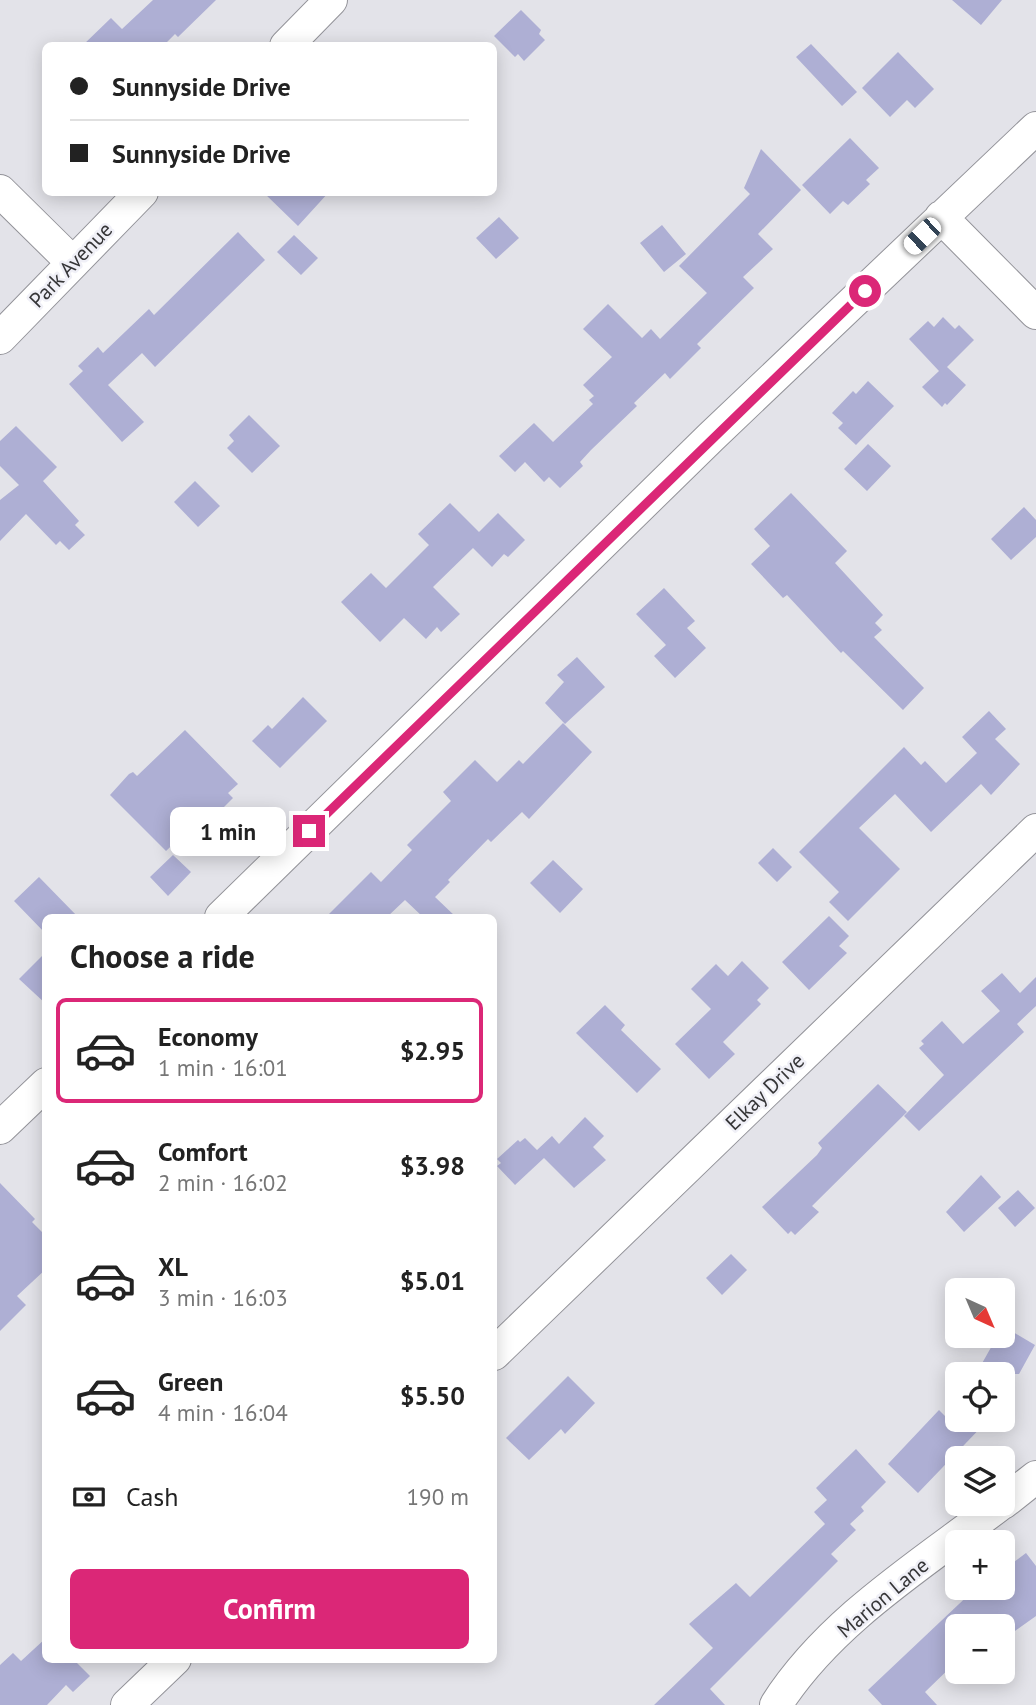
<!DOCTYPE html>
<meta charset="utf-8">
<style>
body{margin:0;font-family:"PT Sans",sans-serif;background:#f6f6f6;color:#222;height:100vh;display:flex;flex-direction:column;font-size:26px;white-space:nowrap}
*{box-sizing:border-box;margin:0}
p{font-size:23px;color:#767676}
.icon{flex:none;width:38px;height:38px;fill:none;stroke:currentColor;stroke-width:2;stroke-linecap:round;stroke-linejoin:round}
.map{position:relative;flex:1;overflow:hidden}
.panel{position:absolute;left:42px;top:914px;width:455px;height:749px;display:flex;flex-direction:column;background:#fff;border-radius:10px;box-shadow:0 4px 18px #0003}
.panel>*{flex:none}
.banner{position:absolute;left:42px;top:42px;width:455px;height:154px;border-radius:10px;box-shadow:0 4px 18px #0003;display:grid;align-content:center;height:154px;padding:0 28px;background:#fff}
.needle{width:46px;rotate:136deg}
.fabs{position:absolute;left:945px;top:1278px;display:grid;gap:14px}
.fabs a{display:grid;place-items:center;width:70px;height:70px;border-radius:10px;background:#fff;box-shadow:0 4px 18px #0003;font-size:35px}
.end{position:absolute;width:32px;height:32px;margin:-16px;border:9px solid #db2777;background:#fff;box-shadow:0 0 0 4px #fff}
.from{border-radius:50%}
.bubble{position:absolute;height:49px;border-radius:10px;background:#fff;box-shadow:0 4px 18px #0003;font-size:23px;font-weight:700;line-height:49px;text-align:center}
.car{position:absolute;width:21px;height:42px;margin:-21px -10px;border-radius:9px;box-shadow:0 0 5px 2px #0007;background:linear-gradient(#fff 24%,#345 0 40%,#fff 0 76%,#345 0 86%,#fff 0)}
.banner b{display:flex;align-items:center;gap:24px;height:66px;font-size:26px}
.banner b+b{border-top:2px solid #e0e0e0}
.banner i{width:18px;height:18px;background:#222}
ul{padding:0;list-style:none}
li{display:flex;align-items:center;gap:21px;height:105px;margin:0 14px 10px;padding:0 14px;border:4px solid transparent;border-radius:10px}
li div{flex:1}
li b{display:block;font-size:26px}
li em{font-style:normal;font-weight:700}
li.selected{border-color:#db2777}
li>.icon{width:63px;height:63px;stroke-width:1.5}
h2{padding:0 28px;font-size:32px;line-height:84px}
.pay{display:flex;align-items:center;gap:18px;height:77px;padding:0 28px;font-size:26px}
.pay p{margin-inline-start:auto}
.action{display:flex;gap:14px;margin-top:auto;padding:14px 28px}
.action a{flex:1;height:80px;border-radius:10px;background:#db2777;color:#fff;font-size:28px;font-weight:700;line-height:80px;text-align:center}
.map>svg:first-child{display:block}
.building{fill:#aeafd4}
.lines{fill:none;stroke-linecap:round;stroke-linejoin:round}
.minor-casing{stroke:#939399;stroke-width:34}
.minor{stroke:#fff;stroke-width:32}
.route{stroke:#db2777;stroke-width:9}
.labels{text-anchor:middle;stroke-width:5;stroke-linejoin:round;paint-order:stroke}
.street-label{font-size:21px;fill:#363638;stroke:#f0f0f7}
</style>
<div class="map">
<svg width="1036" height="1705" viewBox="0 0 1036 1705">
<rect width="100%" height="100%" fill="#e3e3e9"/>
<path class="building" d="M153,0h63l-38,37 -3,-3 -12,12h-81l29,-28 11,11z
M952,0h50l-21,25z
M521,10l20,20 -2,4 6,6 -21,21 -6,-7 -3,3 -21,-21z
M811,44l46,48 -15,14 -46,-49z
M898,52l36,37 -19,19 -8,-8 -17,17 -28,-29z
M850,138l29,30 -13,12 4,4 -22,21 -5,-4 -13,13 -28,-29z
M761,149l40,41 -43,44 15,15 -30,28 11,11 -57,56 4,4 -31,31 -5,-6 -31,30 3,3 -46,44 -11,12 3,4 -23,22 -11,-11 -5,5 -19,-20 -10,10 -16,-16 35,-33 19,19 40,-38 -4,-4 5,-4 -11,-11 29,-28 -29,-28 25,-25 34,34 9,-9 9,10 47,-46 -28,-27 71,-72 -6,-6z
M263,192h66l-31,34z
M499,217l20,21 -23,21 -20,-21z
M662,225l24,29 -22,18 -24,-29z
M238,232l27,28 -110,107 -13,-14 -34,32 36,37 -22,20 -53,-58 14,-13 -5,-5 20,-19 5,6 46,-44 5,6z
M294,235l24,23 -17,17 -24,-23z
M943,317l12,12 4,-4 15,15 -27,27 19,18 -19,20 -2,-2 -3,4 -20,-20 17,-16 -30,-32 19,-18 6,6z
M868,381l26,25 -38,39 -18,-17 5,-5 -11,-10 21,-22 3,3z
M249,415l31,31 -28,27 -25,-25 7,-7 -5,-6z
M16,426l41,41 -14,14 36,40 -4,4 10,10 -16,15 -9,-9 -4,4 -30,-31 -26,27v-41l19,-15 -19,-19v-25z
M868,444l23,22 -24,25 -23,-22z
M195,481l25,25 -22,21 -24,-25z
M791,493l56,58 -12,12 48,52 -8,8 7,7 -8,7 50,51 -21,22 -60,-59 -2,2 -54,-58 -4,3 -32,-34 19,-18 -16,-17z
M450,503l29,29 19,-19 27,27 -17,17 -4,-3 -12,13 -19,-19 -40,39 27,27 -19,18 -4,-5 -11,12 -22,-21 -24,24 -39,-40 30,-29 15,15 43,-43 -11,-11z
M1024,507l12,13v17l-25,23 -20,-21z
M664,588l31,33 -8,7 19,20 -31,30 -21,-22 12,-11 -30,-31z
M577,657l28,30 -40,37 -20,-21 19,-21 -7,-7z
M303,697l24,24 -47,47 -28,-27 16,-16 4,4z
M989,711l17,18 -11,10 25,25 -29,31 -10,-11 -50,48 -36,-38 -36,34 41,41 -52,52 -19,-19 10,-10 -40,-40 105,-105 17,18 4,-4 21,22 31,-30 -15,-16z
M563,723l29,29 -63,67 -7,-7 -31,30 -3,-3 -40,41 2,2 -15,15 21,20h-33l-18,-17 -18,17h-61l45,-45 10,10 31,-32 -5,-5 44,-44 -8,-9 32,-32 22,22 22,-22 4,4z
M185,730l53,54 -10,9 5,5 -19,19 -6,-6 -42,40 -56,-56 19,-21 4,-2 4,4z
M773,848l19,19 -15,15 -19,-19z
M173,855l18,17 -23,24 -18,-19z
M553,860l30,29 -23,24 -30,-30z
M39,877l39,40h-32v17l-32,-33z
M829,916l20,20 -10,10 8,7 -38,37 -27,-28z
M46,952v52l-27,-25z
M742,961l27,27 -12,12 4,4 -38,38 12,12 -26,25 -34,-35 36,-35 -20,-20 25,-25 12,12z
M1002,973l18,20 16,-16v29l-19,18 7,8 -105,99 -15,-15 40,-41 -25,-27 5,-4 -3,-3 21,-20 21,23 37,-33 -19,-20z
M605,1005l20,20 -4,5 40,39 -24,24 -61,-60z
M878,1084l29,28 -95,94 7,6 -24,23 -4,-4 -3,3 -26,-27 55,-52 5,-7 -4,-5z
M585,1117l19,19 -11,11 13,13 -32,28 -30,-30 -29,27 -18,-19 4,-3 -4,-4 21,-19 2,2 5,-4 12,12 15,-14 7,8z
M981,1175l20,22 -37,35 -18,-20z
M0,1183l35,36 -3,3 14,14v33l-29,27 9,9 -26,26z
M1018,1190l17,18 -20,19 -17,-19z
M731,1254l16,16 -25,25 -16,-17z
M1003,1326l32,19 -16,29h-43l22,-39h5z
M568,1376l27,27 -30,31 -4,-5 -32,31 -23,-22z
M939,1410l10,10 40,-1 -71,74 -30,-29z
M856,1449l30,33 -25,25 3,4 -14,13 6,6 -25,24 7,7 -128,128 15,16h-71l59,-57 -24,-24 47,-41 14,14 75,-73 -11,-12 13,-12 -11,-12z
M1026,1553l10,13v50l-21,15 -4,-5h-54v35l-32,31 12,13h-55l-14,-15 109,-103h26v-17z
M46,1638v21h27l17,17 -17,16 -7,-7 -19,20h-47v-40l13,-12 8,8z"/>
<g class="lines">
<defs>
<path id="minor" d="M286,46l45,-46
M0,191l73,72
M941,217l95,96
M0,338l142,-146
M221,917l490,-480 325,-309
M0,1128l46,-44
M494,1354l542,-524
M1003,1503l33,-26
M127,1705l48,-46
M776,1705c54,-85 148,-142 226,-202"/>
</defs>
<use href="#minor" class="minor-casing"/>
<use href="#minor" class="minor"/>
</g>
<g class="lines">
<path class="route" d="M309,831l556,-540"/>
</g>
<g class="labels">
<g class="street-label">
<text transform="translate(71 265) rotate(-46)" y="7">Park Avenue</text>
<text transform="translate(765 1092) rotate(-44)" y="7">Elkay Drive</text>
<text transform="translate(883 1598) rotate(-40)" y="7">Marion Lane</text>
</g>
</g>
</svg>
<div class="fabs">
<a><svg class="needle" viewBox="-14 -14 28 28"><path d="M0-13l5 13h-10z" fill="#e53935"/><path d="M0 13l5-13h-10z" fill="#767676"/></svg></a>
<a><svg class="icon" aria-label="locate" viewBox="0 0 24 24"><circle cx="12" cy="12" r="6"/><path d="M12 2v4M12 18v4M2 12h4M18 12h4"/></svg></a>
<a><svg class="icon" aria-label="layers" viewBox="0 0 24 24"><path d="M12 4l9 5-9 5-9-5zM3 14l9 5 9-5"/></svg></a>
<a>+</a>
<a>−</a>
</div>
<i class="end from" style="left:865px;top:291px"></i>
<i class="end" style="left:309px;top:831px"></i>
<div class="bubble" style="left:170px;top:807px;width:116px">1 min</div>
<i class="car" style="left:922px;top:236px;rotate:226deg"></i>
<div class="banner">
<b><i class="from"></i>Sunnyside Drive</b>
<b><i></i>Sunnyside Drive</b>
</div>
<section class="panel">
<h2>Choose a ride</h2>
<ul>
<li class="selected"><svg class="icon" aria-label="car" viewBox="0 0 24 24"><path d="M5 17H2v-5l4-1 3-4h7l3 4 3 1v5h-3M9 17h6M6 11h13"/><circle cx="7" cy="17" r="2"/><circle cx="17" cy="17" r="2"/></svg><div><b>Economy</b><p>1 min · 16:01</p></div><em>$2.95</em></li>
<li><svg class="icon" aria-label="car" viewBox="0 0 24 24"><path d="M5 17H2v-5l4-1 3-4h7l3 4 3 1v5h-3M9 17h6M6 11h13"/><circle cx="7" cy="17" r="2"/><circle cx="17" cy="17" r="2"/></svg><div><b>Comfort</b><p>2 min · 16:02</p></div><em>$3.98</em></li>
<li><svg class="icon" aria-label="car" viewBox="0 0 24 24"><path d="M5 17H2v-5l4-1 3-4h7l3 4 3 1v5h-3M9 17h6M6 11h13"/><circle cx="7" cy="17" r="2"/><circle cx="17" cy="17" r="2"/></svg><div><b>XL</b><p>3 min · 16:03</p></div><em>$5.01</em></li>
<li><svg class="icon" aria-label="car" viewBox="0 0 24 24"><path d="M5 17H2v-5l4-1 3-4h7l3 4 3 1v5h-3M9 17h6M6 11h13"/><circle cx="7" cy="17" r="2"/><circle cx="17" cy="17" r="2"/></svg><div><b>Green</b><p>4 min · 16:04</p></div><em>$5.50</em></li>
</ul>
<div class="pay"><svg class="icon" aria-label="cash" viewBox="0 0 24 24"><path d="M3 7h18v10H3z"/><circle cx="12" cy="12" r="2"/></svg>Cash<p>190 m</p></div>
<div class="action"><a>Confirm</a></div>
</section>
</div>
